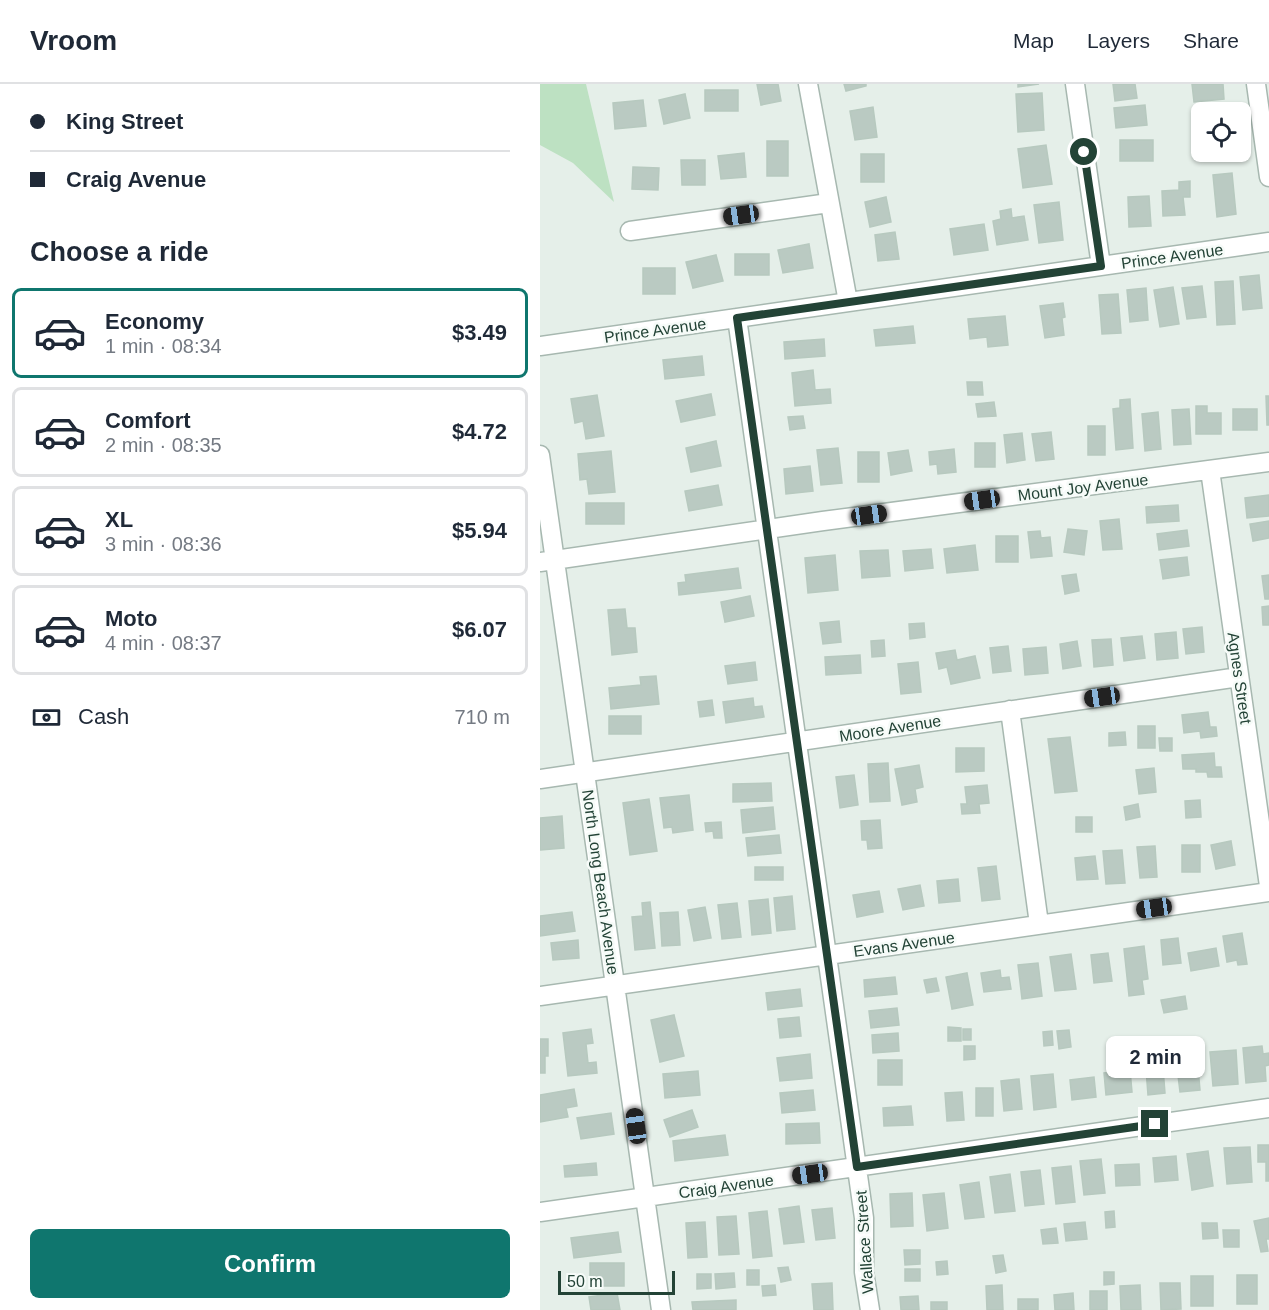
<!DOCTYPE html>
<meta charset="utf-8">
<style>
body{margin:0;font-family:Arial,sans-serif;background:#f2f2f3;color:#1f2937;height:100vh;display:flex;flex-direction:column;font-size:22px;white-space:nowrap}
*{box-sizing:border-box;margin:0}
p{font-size:20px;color:#747a83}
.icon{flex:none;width:33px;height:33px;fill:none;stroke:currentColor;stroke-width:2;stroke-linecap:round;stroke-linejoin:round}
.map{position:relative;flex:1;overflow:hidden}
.panel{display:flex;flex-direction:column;background:#fff;width:540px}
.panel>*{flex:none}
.banner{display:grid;align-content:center;height:132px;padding:0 30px;background:#fff}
.fabs{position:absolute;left:651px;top:18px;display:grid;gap:12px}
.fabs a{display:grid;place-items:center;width:60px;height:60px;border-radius:9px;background:#fff;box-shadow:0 2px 4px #0004;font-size:30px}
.scale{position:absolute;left:18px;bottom:15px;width:117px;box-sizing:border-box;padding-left:6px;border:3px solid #234336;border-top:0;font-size:16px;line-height:21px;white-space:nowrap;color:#234336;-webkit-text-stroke:4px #f6fbf8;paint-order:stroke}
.end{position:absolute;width:27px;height:27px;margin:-14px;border:8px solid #234336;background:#fff;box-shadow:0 0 0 3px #fff}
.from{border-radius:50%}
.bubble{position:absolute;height:42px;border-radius:9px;background:#fff;box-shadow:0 2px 4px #0004;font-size:20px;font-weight:800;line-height:42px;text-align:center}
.car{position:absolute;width:18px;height:36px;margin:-18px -9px;border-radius:8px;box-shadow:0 0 4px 2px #0007;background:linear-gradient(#222 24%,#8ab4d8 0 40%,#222 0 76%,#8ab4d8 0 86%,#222 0)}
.banner b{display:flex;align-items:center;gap:21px;height:57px;font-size:22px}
.banner b+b{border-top:2px solid #e0e1e3}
.banner i{width:15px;height:15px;background:#1f2937}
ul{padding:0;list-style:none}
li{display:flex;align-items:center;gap:18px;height:90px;margin:0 12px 9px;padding:0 18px;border:3px solid #e0e1e3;border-radius:9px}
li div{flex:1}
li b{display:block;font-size:22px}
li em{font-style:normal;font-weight:800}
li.on{border-color:#0f766e}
li>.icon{width:54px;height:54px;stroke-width:1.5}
h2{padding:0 30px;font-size:27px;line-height:72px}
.pay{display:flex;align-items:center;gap:15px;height:66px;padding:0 30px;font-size:22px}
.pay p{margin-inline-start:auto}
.cta{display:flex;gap:12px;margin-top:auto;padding:12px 30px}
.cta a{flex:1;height:69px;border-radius:9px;background:#0f766e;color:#fff;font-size:24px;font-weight:800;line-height:69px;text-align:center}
header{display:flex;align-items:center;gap:36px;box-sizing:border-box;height:84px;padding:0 30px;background:#fff;border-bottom:2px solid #e0e1e3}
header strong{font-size:28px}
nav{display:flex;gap:33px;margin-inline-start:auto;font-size:21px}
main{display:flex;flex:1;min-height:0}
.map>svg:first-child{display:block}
.green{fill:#bde1c2}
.building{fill:#bacac2;stroke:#b7c9bf;stroke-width:1.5}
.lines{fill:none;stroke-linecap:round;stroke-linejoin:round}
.minor-casing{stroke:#a7b8b0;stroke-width:21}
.minor{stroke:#fff;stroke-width:18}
.route{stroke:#234336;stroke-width:8}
.labels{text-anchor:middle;stroke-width:5;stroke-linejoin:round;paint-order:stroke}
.street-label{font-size:16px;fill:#234336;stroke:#f6fbf8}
</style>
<header>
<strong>Vroom</strong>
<nav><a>Map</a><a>Layers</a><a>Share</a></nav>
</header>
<main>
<section class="panel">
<div class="banner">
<b><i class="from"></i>King Street</b>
<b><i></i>Craig Avenue</b>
</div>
<h2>Choose a ride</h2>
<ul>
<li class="on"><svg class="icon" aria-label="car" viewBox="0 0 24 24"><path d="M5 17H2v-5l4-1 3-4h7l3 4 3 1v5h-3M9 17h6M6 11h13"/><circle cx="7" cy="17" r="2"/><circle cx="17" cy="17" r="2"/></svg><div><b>Economy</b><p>1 min · 08:34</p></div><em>$3.49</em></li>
<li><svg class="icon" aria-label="car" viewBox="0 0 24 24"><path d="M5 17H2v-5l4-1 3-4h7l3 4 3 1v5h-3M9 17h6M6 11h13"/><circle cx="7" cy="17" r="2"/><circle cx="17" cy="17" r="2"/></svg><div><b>Comfort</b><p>2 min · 08:35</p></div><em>$4.72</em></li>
<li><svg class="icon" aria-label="car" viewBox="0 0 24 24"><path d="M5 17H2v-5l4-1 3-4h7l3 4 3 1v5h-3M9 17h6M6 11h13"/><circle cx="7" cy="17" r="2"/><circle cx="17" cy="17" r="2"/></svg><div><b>XL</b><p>3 min · 08:36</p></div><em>$5.94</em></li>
<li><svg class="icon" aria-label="car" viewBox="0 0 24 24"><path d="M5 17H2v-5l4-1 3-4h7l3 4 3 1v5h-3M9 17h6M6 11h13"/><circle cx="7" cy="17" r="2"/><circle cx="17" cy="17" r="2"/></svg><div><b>Moto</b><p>4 min · 08:37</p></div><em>$6.07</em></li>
</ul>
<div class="pay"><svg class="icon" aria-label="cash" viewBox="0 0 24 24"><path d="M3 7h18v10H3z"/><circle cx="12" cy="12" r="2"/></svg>Cash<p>710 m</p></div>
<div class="cta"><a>Confirm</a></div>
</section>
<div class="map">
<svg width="729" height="1226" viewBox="0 0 729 1226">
<rect width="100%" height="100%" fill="#e5efe9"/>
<path class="green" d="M0,0h46l28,118 -41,-39 -33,-18z"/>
<path class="building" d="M217,0h21l3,17 -20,4z
M304,0h22v2l-20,5z
M478,0h21l-21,3z
M573,0h22l2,14 -22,3z
M652,0h31l1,15 -30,3z
M165,6h33v21h-33z
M502,9l2,37 -26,2 -2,-38z
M145,10l5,24 -26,6 -5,-24z
M103,16l3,26 -31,3 -2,-26z
M605,21l2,20 -31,3 -2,-20z
M333,23l4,30 -22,3 -5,-29z
M580,56h33v21h-33z
M227,57h21v35h-21z
M506,61l6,39 -29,4 -5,-39z
M662,68h30l1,5 -30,4z
M204,69l2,24 -25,2 -3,-23z
M321,70h23v28h-23z
M141,76h24v25h-23z
M93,83l26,1 -1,22 -26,-1z
M692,89l4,41 -19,3 -4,-42z
M650,97v16h-7l2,18 -22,1 -1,-25 17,-1v-8z
M609,112l2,30 -22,1 -1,-30z
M346,113l5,25 -21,5 -5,-25z
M519,118l4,38 -24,3 -5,-38z
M471,125l1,9 12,-2 4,24 -31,5 -4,-24 8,-2 -1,-8z
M444,140l4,26 -34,5 -4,-26z
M355,148l4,27 -21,2 -3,-26z
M269,160l4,24 -30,5 -5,-23z
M195,170h34v21h-34z
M176,171l7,26 -30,7 -7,-26z
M103,184h32v26h-32z
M719,191l3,33 -19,2 -3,-33z
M693,197l2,43 -18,1 -2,-43z
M662,202l4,31 -19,2 -5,-31z
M633,203l6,37 -19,3 -6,-37z
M606,204l2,32 -18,2 -3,-32z
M578,210l3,39 -19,1 -3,-39z
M523,219l2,14 -3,1 2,17 -19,3 -5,-32z
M465,232l3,29 -20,2 -1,-10 -17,2 -2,-20z
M373,242l2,17 -39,3 -2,-16z
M284,255l1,17 -40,3 -1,-17z
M162,272l2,19 -39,4 -2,-19z
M273,286l2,20 15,-1 1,14 -36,3 -3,-33z
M427,298h15l1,13h-15z
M171,310l4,21 -34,7 -5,-21z
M57,311l7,41 -18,3 -3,-18 -8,2 -4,-24z
M726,312h3v29h-2z
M590,315l3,49 -17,2 -3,-41 7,-1v-8z
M454,318l2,14 -18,1 -2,-13z
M656,322h11v7h14v21h-25z
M649,325l2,35 -17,1 -2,-35z
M693,325h24v21h-24z
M618,328l3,37 -16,2 -3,-37z
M263,332l2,12 -15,2 -2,-13z
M548,342h17v29h-17z
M511,348l3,27 -18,2 -4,-27z
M482,349l3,27 -18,3 -3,-28z
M176,357l5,25 -30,6 -5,-24z
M435,359h20v24h-20z
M298,364l4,35 -21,2 -4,-35z
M414,365l2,23 -18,2 -1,-10 -7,1 -1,-13z
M368,366l4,21 -21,4 -3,-22z
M71,367l4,41 -26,2 -2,-15 -7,1 -2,-26z
M318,368h21v30h-21z
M270,382l3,25 -27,3 -2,-25z
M178,401l4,20 -33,6 -4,-20z
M729,411v21l-22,2 -2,-20z
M46,419h38v21h-38z
M638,421l1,16 -32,2 -1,-16z
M579,435l3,30 -19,1 -3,-29z
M729,437v17l-16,3 -3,-17z
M528,445l19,2 -3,24 -20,-3z
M647,446l2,16 -30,4 -2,-16z
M500,447l1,7 9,-1 2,19 -21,2 -3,-26z
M456,452h22v26h-22z
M435,461l3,25 -31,3 -3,-24z
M391,465l2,19 -28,3 -2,-20z
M348,466l2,26 -28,2 -2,-27z
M295,471l3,35 -30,3 -3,-35z
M647,473l2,18 -26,4 -3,-19z
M198,484l3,20 -62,7 -1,-12 8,-1 -1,-7z
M536,490l3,17 -14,3 -3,-18z
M729,491v24h-4l-3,-23z
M210,512l4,20 -29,6 -4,-20z
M729,522v19h-6l-1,-18z
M85,525l2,19h8l2,24 -25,3 -4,-45z
M299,537l2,21 -18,2 -3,-21z
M384,539l1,14 -15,2 -1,-15z
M662,543l2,25 -18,2 -3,-25z
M636,548l2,26 -21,2 -2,-26z
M602,552l3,22 -21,3 -3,-23z
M571,555l2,26 -19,2 -2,-27z
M344,556l1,16 -13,1 -1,-16z
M537,557l4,25 -18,3 -3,-25z
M468,562l3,25 -18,2 -3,-25z
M506,563l2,26 -23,2 -2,-26z
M415,566l2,10 18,-4 5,22 -29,6 -4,-17 -8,2 -3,-16z
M320,571l1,18 -35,2 -1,-18z
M215,578l2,18 -29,4 -3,-18z
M378,578l3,30 -20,2 -3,-30z
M116,592l3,28 -48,5 -2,-21 32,-3 -1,-8z
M213,614l1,9 8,-1 2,11 -38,6 -3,-21z
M172,616l2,15 -14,2 -2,-15z
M668,628l2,15h6l1,9 -16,2 -1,-7 -16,2 -2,-18z
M69,632h32v18h-32z
M598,642h17v22h-17z
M585,648l1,13 -17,1v-13z
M530,653l7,54 -22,2 -7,-54z
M619,654h13v13h-12z
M416,664h28v23l-28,1z
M674,669l1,14h6l1,10h-14l-1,-5h-11v-3h-13l-1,-14z
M348,679l2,38 -20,1 -2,-38z
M379,681l4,22 -8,2 2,13 -15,3 -7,-36z
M614,684l2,24 -17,2 -3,-24z
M314,691l4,30 -18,3 -4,-31z
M231,699l1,18 -39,1v-18z
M447,701l2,18 -10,1 1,9 -18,1 -1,-10h6l-2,-17z
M149,711l4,35 -20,3 -1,-6 -8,1 -4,-30z
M109,715l8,52 -27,4 -7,-52z
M660,716l1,17 -15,1 -1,-17z
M598,720l2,13 -14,3 -2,-13z
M233,723l2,22 -32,4 -2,-23z
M22,732l2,32 -24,2v-32z
M536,733h16v15h-16z
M340,736l2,28 -14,1 -1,-9h-5l-1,-19z
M181,738l1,16h-8l-1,-7 -7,1 -1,-9z
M239,751l2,18 -33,3 -2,-18z
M691,757l4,24 -19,4 -5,-24z
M642,761h18v27h-18z
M615,762l2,31 -17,1 -3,-31z
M582,766l3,33 -19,1 -3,-33z
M555,772l3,23 -21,1 -2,-22z
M456,782l4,33 -18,2 -4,-33z
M215,783h28v13h-28z
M418,795l2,22 -21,2 -2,-22z
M380,801l4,21 -21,4 -5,-21z
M339,807l4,21 -26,5 -4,-22z
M252,812l3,33 -18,2 -3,-33z
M228,815l3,34 -19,2 -3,-34z
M110,818l5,46 -20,2 -3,-33 11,-1 -1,-13z
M197,819l4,34 -19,2 -4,-34z
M165,823l6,31 -17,3 -6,-31z
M32,828l3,19 -35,5v-20z
M138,828l2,33 -18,1 -2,-33z
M702,849l5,31 -9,1 -1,-5 -10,2 -4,-26z
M638,854l3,25 -18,2 -2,-25z
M38,856l1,18 -26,2 -2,-17z
M604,862l4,33 -6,1 2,14 -15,2 -5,-47z
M676,864l3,18 -28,5 -3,-18z
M568,869l4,28 -18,2 -3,-28z
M531,870l5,35 -21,2 -5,-34z
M498,879l4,33 -20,3 -4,-34z
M460,886l1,8 8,-1 2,12 -27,3 -3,-19z
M427,889l6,32 -21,4 -6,-32z
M355,893l2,17 -32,3 -1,-17z
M396,894l3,13 -12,2 -3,-13z
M260,905l2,17 -34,4 -2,-17z
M645,912l2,13 -23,4 -3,-13z
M357,924l2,17 -28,3 -2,-17z
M134,931l10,41 -24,6 -9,-42z
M259,933l2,19 -21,2 -2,-19z
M408,943l13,1v13h-13z
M51,945l2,14 -7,1 2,19 8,-1 1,11 -29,3 -5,-43z
M423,945h8v11h-8z
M529,946l2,17 -12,2 -2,-18z
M512,947l1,14 -9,1 -1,-14z
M358,949l1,18 -26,2 -1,-18z
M0,955h8v17h-3v17h-5z
M424,962h11v13l-11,1z
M722,962l1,8 6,-1v12l-4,1 1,15 -20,2 -3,-35z
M696,966l2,34 -25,2 -3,-34z
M270,970l2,24 -32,3 -3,-23z
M657,972l3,34 -20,2 -4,-33z
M338,976h24v25h-24z
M623,984l2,25 -17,2 -2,-26z
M590,986l2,22 -26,3 -2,-22z
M158,987l2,24 -35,3 -2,-24z
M513,990l3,33 -22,3 -3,-34z
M554,993l2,20 -24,3 -2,-20z
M479,995l3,30 -18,2 -3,-30z
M436,1004h17v28h-17z
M34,1005l3,17 -11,2 2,9 -28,5v-27z
M273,1006l2,20 -33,3 -2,-20z
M422,1008l2,28 -17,1 -2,-28z
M371,1022l2,19 -29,1 -1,-18z
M152,1026l6,17 -28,10 -6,-17z
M71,1029l3,21 -33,5 -4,-21z
M279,1039l1,20 -34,1v-20z
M185,1051l3,20 -53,6 -2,-20z
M718,1061h11v36h-3v-19h-8z
M710,1063l2,35 -25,2 -3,-36z
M668,1067l5,35 -21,4 -5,-36z
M636,1072l2,24 -23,2 -2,-24z
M561,1075l4,34 -21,2 -4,-34z
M56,1079l1,12 -32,2 -1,-11z
M599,1080l1,21 -24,1 -1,-21z
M531,1082l4,36 -19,2 -4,-36z
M500,1086l4,34 -19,2 -4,-34z
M470,1090l5,37 -20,2 -5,-36z
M439,1098l5,35 -19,2 -5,-34z
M372,1109l1,33 -22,1 -1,-33z
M404,1109l4,35 -21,3 -4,-36z
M259,1122l5,36 -20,2 -5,-35z
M292,1124l3,30 -19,2 -4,-30z
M227,1127l5,45 -19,2 -4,-45z
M574,1127l1,16 -9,1 -1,-16z
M196,1132l3,38 -20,1 -2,-38z
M729,1134v21h-3l2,12 -7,1 -7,-31z
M165,1138l2,35 -19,1 -2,-35z
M545,1138l2,17 -21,2 -2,-17z
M662,1139h15l1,15 -15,1z
M516,1144l2,15 -15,1 -2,-14z
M683,1146h16v17h-15z
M78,1148l3,20 -47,6 -3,-20z
M364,1166h16v14l-15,1z
M463,1171l3,16 -10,2 -3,-17z
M407,1177l1,13 -11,1 -1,-13z
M50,1179h34v23h-34z
M248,1183l3,13 -10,2 -3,-14z
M365,1185h15v12h-15z
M207,1186h12v15h-12z
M564,1188h10v12l-10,1z
M194,1189l1,14 -19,2 -1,-15z
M157,1190h14v14l-14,1z
M697,1191h20v29h-20z
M651,1192h22v30h-22z
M292,1199l1,27h-19l-2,-26z
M620,1199h20l1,26 -20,1z
M235,1201l1,10 -13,1 -1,-10z
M462,1201l1,25h-16l-1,-24z
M600,1201l1,25h-20l-1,-24z
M550,1207h17v19h-17z
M77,1209l3,17h-29l-2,-13z
M533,1209l1,17h-19l-1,-15z
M378,1212l1,14h-18l-1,-13z
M478,1215h20v11h-20z
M196,1216v10h-43l-1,-8z
M391,1218h16v8h-16z"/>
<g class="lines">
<defs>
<path id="minor" d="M268,0l40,218
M535,0l26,182
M716,0l13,93
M90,147l199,-28
M197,234l127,900v54l6,38
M0,262l729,-104
M0,371l121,855
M670,386l59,416
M0,478l283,-41 446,-59
M470,626l29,214
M0,695l699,-102
M0,912l729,-104
M0,1128l729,-104"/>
</defs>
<use href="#minor" class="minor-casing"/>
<use href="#minor" class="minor"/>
</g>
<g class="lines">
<path class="route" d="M544,68l17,114 -364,52 120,849 298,-43"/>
</g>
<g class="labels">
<g class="street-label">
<text transform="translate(632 172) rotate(-8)" y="6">Prince Avenue</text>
<text transform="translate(115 246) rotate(-8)" y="6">Prince Avenue</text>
<text transform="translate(543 403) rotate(-7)" y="6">Mount Joy Avenue</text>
<text transform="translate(700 594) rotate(82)" y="6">Agnes Street</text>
<text transform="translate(350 644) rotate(-9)" y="6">Moore Avenue</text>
<text transform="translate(61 798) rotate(82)" y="6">North Long Beach Avenue</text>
<text transform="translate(364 860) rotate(-8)" y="6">Evans Avenue</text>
<text transform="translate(186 1102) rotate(-8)" y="6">Craig Avenue</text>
<text transform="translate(324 1158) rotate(-94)" y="6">Wallace Street</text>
</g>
</g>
</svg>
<div class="fabs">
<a><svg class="icon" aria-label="locate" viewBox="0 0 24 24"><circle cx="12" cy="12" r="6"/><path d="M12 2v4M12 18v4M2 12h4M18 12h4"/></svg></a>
</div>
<div class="scale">50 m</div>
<i class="end from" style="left:544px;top:68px"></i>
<i class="end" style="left:615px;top:1040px"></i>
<div class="bubble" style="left:566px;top:952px;width:99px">2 min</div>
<i class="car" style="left:201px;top:131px;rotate:262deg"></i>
<i class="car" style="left:442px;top:416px;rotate:262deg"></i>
<i class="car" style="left:329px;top:431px;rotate:82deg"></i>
<i class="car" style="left:562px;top:613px;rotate:262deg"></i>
<i class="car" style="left:614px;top:824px;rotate:262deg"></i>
<i class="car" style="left:96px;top:1042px;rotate:352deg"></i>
<i class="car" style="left:270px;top:1090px;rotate:262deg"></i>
</div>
</main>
